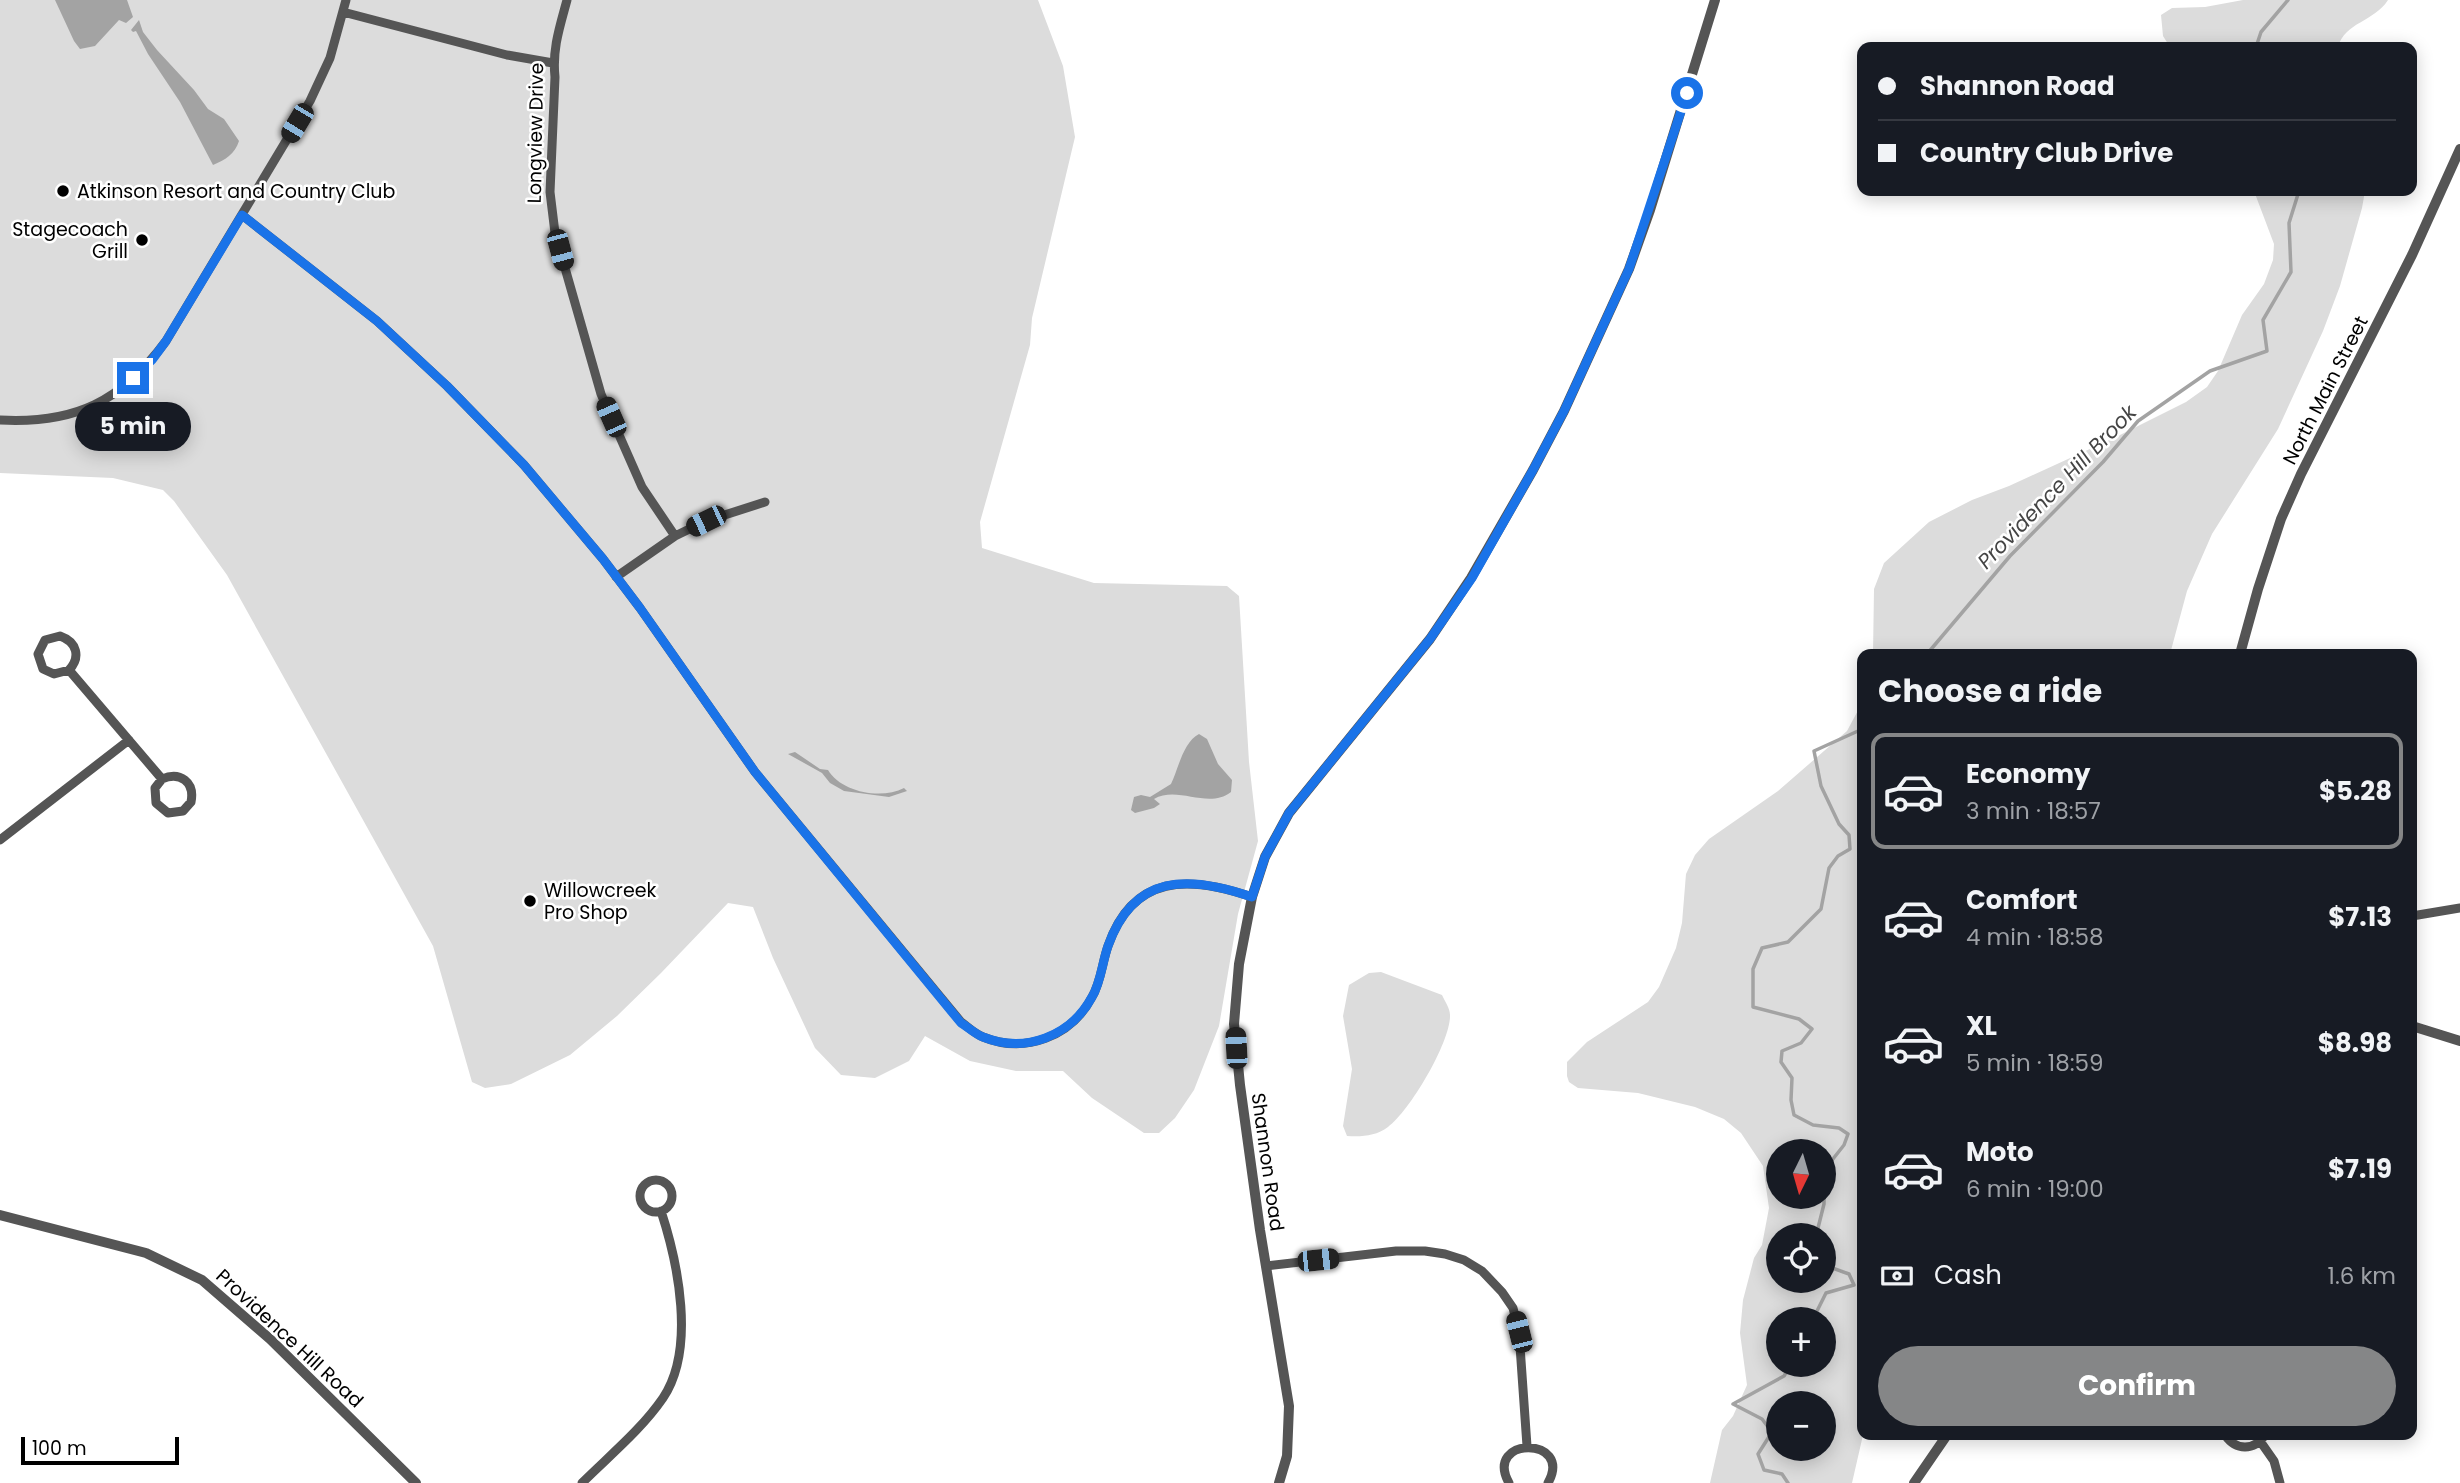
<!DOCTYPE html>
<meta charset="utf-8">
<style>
body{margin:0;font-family:Poppins,sans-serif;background:#242831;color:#f1f3f6;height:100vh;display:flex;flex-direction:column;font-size:26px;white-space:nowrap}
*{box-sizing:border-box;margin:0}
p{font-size:23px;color:#9ea1a6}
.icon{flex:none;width:38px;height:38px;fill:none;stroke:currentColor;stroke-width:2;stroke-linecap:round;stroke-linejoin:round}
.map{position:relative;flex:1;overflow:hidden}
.panel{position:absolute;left:1857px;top:649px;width:560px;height:791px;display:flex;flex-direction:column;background:#171b24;border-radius:14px;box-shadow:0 4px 18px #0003}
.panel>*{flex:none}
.banner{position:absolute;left:1857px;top:42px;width:560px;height:154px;border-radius:14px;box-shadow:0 4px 18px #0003;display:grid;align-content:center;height:154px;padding:0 21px;background:#171b24}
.needle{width:46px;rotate:185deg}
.tools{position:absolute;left:1766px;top:1139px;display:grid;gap:14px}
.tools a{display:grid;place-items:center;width:70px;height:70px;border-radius:50%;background:#171b24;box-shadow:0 4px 18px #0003;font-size:35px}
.scale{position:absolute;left:21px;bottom:18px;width:158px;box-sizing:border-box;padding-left:7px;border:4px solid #000;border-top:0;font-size:19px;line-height:24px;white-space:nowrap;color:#000;-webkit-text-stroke:5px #fff;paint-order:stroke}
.end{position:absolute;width:32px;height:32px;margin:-16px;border:9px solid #1a73e8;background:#fff;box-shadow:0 0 0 4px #fff}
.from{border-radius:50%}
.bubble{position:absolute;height:49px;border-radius:24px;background:#171b24;box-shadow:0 4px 18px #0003;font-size:23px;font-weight:700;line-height:49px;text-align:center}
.car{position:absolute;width:21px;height:42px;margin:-21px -10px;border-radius:9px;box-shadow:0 0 5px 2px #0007;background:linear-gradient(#222 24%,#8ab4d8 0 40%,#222 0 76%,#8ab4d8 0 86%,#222 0)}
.banner b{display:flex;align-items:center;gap:24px;height:66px;font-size:26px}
.banner b+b{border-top:2px solid #363941}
.banner i{width:18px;height:18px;background:#f1f3f6}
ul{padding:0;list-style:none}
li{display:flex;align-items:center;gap:21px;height:116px;margin:0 14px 10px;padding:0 7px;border:4px solid transparent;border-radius:14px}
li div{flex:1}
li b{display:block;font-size:26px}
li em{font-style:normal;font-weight:700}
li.active{border-color:#858687}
li>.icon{width:63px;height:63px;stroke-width:1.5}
h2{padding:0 21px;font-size:32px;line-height:84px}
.pay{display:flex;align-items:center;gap:18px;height:77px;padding:0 21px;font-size:26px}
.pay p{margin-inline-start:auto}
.action{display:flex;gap:14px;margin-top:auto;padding:14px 21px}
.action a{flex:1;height:80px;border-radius:42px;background:#858687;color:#fff;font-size:28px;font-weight:700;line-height:80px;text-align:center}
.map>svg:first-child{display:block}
.green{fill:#dcdcdc;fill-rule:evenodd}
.water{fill:#a3a3a3}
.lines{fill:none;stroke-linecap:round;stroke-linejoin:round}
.stream{stroke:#a3a3a3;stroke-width:3.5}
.minor{stroke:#555;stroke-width:9}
.tertiary{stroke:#555;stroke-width:10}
.route{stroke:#1a73e8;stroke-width:9}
.poi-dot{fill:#000;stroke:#fff;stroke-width:2.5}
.labels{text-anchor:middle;stroke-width:5;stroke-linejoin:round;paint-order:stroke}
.street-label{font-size:19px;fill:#000;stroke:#fff}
.poi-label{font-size:19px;fill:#000;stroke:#fff;text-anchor:start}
.water-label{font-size:21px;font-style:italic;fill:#444;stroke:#fff}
</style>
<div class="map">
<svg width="2460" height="1483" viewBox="0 0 2460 1483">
<rect width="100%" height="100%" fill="#fff"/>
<path class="green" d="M0,0h1038l25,66 12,71 -43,181 -2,27 -50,177 2,26 112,35 133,3 12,10 10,166 9,79 -20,73 -19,112 -25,64 -19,28 -16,15h-15l-52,-35 -29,-27h-47l-46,-10 -45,-25 -16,25 -34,17 -34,-3 -26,-27 -42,-90 -20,-51 -25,-4 -67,70 -44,43 -47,39 -59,29 -26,4 -13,-6 -39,-136 -206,-371 -53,-74 -11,-11 -50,-12 -113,-5z
M2243,0h145c-14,22 -43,22 -50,47h-168l-7,-11 -2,-21 11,-7 33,-1z
M2254,191h111l-3,17 -22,78 -17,45 -45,98 -66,105 -25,57 -17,63h-297l1,-65 10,-26 45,-41 43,-22 37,-14 107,-49 70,-35 21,-15 11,-16 24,-56 22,-31 9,-24 1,-16z
M1862,703l1,732 -11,48h-142l12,-53 11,-14 14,-31 -7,-52 3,-33 11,-42 8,-13 7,-37 -6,-42 -22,-33 -17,-14 -29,-12 -57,-14 -60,-5 -9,-6 -2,-6v-14l20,-20 61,-40 11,-15 17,-39 6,-25 4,-49 9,-19 14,-16 69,-48 69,-60zM1778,1152h46v45h-46zM1778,1236h46v45h-46zM1778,1320h46v45h-46zM1778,1404h46v45h-46z
M1381,972l61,23c3,7 8,13 8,20 1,26 -40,96 -62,112 -12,9 -26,10 -41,9l-4,-10 9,-57 -9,-53 6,-31 20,-12z"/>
<path class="water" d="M55,0h72l6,17 -7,6 -7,-3 -24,26 -15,3 -6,-8z
M139,20l4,12 14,18 37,40 14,19 16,10 15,22c-4,13 -14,19 -26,24l-33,-63 -32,-48 -12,-23 -3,1 -2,-2z
M1199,734l8,5 11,25 14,16 -1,12c-23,18 -53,-7 -77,7l6,5 -6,4 -19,5 -4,-3 3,-13 7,-2 9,2 21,-13c7,-14 12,-42 28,-50z
M795,752l25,17 8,1c13,22 53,30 76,18l3,3 -18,6 -45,-6 -14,-8 -8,-10 -34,-19z"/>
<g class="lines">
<path class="stream" d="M2256,47l5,-15 27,-32
M1927,654l83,-98 93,-94 35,-41 72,-50 57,-20 -4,-31 28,-48 -2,-49 10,-32
M1824,1183l5,-19 15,-19 4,-11 -9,-6 -26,-3 -19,-10 -3,-15 1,-22 -11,-16 1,-11 19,-8 11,-14 -13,-10 -46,-12v-38l9,-21 26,-6 33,-33 8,-41 9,-12 12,-7 -1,-14 -10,-11 -18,-38 -7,-35 44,-20 4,-5
M1816,1236l8,-32v-10
M1815,1320v-5l11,-22 28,-8 -5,-11 -25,-9
M1788,1483l-6,-9 -18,-4 -6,-16 14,-22 -10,-13 -29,-15 51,-28 7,-11"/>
<path class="minor" d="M567,0c-7,26 -15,49 -12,77l-5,115 5,41 46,161 41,93 33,49
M343,12l164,43 46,8
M242,215l135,106 70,65 77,79 79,94 37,49 115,164 206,250c7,5 14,12 22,15 42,17 88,0 109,-40 9,-15 10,-34 16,-51 25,-72 81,-71 144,-49
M0,420c75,4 121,-18 166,-79l144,-240 20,-43 16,-58
M616,577l59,-41 31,-15 59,-19
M69,670l-15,4 -11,-5 -5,-15 7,-14 15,-4c17,6 21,21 9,34l93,109 -7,9 1,15 12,10 15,-2 8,-9c4,-20 -11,-31 -29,-23
M0,840l129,-100
M2412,916l48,-8
M640 1196a16 16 0 1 1 32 0a16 16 0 1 1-32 0Z
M1266,1266l130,-15h29l20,3 19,6 18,11 20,21 11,16 6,24 8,114
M2225,1435c11,16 29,16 40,0
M2260,1441l14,20 6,22
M582,1483c27,-27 59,-53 81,-85 33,-49 15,-135 -2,-187
M1509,1483c-26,-47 65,-47 39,0"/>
<path class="tertiary" d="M2240,654l18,-65 23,-70 20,-45 111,-219 48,-106
M2412,1026l48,15
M0,1215l146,38 56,27 68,59 146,144
M1279,1483l8,-27 2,-50 -29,-176 -20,-145 -6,-61 5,-60 13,-67 13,-40 24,-44 141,-174 41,-61 62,-108 31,-59 65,-142 21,-59 65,-210
M1914,1483l33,-48"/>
</g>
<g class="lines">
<path class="route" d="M133,378l19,-18 14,-19 76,-126 135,106 70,65 77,79 79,94 37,49 115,164 206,251c7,4 14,11 22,14 42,17 88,-1 109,-40 9,-15 10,-34 16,-51 26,-73 81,-71 144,-49l13,-40 24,-44 141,-174 42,-61 61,-108 31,-59 65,-142 58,-176"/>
</g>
<g class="poi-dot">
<circle cx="63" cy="191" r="7"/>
<circle cx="142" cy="240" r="7"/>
<circle cx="530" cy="901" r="7"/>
</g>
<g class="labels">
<g class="street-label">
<text transform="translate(535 133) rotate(-89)" y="7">Longview Drive</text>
<text transform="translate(2325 390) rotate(-63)" y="7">North Main Street</text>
<text transform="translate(1268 1162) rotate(82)" y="7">Shannon Road</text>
<text transform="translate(290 1338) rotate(43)" y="7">Providence Hill Road</text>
</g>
<g class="poi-label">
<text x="77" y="198">Atkinson Resort and Country Club</text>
<text x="128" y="236" text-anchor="end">Stagecoach<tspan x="128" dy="22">Grill</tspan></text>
<text x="544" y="897">Willowcreek<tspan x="544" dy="22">Pro Shop</tspan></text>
</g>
<g class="water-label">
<text transform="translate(2057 487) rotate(-46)" y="7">Providence Hill Brook</text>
</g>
</g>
</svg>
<div class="tools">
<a><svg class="needle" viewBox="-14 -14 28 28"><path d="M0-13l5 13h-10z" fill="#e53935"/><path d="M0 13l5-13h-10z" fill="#9ea1a6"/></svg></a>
<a><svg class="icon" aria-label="locate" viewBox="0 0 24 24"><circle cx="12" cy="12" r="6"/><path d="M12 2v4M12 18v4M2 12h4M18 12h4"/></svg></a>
<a>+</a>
<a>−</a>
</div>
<div class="scale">100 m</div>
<i class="end from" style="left:1687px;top:93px"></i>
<i class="end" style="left:133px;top:378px"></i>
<div class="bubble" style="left:75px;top:402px;width:116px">5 min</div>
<i class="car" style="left:297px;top:123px;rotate:211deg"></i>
<i class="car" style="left:560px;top:250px;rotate:165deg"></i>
<i class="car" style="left:611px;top:417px;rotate:336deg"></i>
<i class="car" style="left:706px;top:521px;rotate:244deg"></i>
<i class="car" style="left:1236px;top:1048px;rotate:357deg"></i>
<i class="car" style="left:1318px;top:1260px;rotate:84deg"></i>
<i class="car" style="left:1519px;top:1332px;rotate:346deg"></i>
<div class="banner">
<b><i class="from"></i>Shannon Road</b>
<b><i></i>Country Club Drive</b>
</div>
<section class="panel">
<h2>Choose a ride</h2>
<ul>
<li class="active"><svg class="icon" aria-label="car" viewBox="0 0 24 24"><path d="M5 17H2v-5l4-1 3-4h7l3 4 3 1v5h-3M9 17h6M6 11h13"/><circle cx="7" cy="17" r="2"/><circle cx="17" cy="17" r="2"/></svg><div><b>Economy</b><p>3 min · 18:57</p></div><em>$5.28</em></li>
<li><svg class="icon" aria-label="car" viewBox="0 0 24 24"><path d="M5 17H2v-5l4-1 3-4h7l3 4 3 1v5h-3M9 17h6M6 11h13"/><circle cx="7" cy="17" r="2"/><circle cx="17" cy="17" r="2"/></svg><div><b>Comfort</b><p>4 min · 18:58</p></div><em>$7.13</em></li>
<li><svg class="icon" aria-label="car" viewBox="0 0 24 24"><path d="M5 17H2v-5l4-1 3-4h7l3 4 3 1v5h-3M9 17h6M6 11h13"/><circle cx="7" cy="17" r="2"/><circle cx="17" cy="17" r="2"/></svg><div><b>XL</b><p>5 min · 18:59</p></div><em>$8.98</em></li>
<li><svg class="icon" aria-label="car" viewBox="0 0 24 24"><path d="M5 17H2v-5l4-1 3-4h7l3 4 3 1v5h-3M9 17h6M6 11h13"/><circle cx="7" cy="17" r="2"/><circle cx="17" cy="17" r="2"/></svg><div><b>Moto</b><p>6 min · 19:00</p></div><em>$7.19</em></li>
</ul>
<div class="pay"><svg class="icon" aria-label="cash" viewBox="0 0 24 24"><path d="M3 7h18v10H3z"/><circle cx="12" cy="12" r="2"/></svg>Cash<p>1.6 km</p></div>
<div class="action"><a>Confirm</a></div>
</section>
</div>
